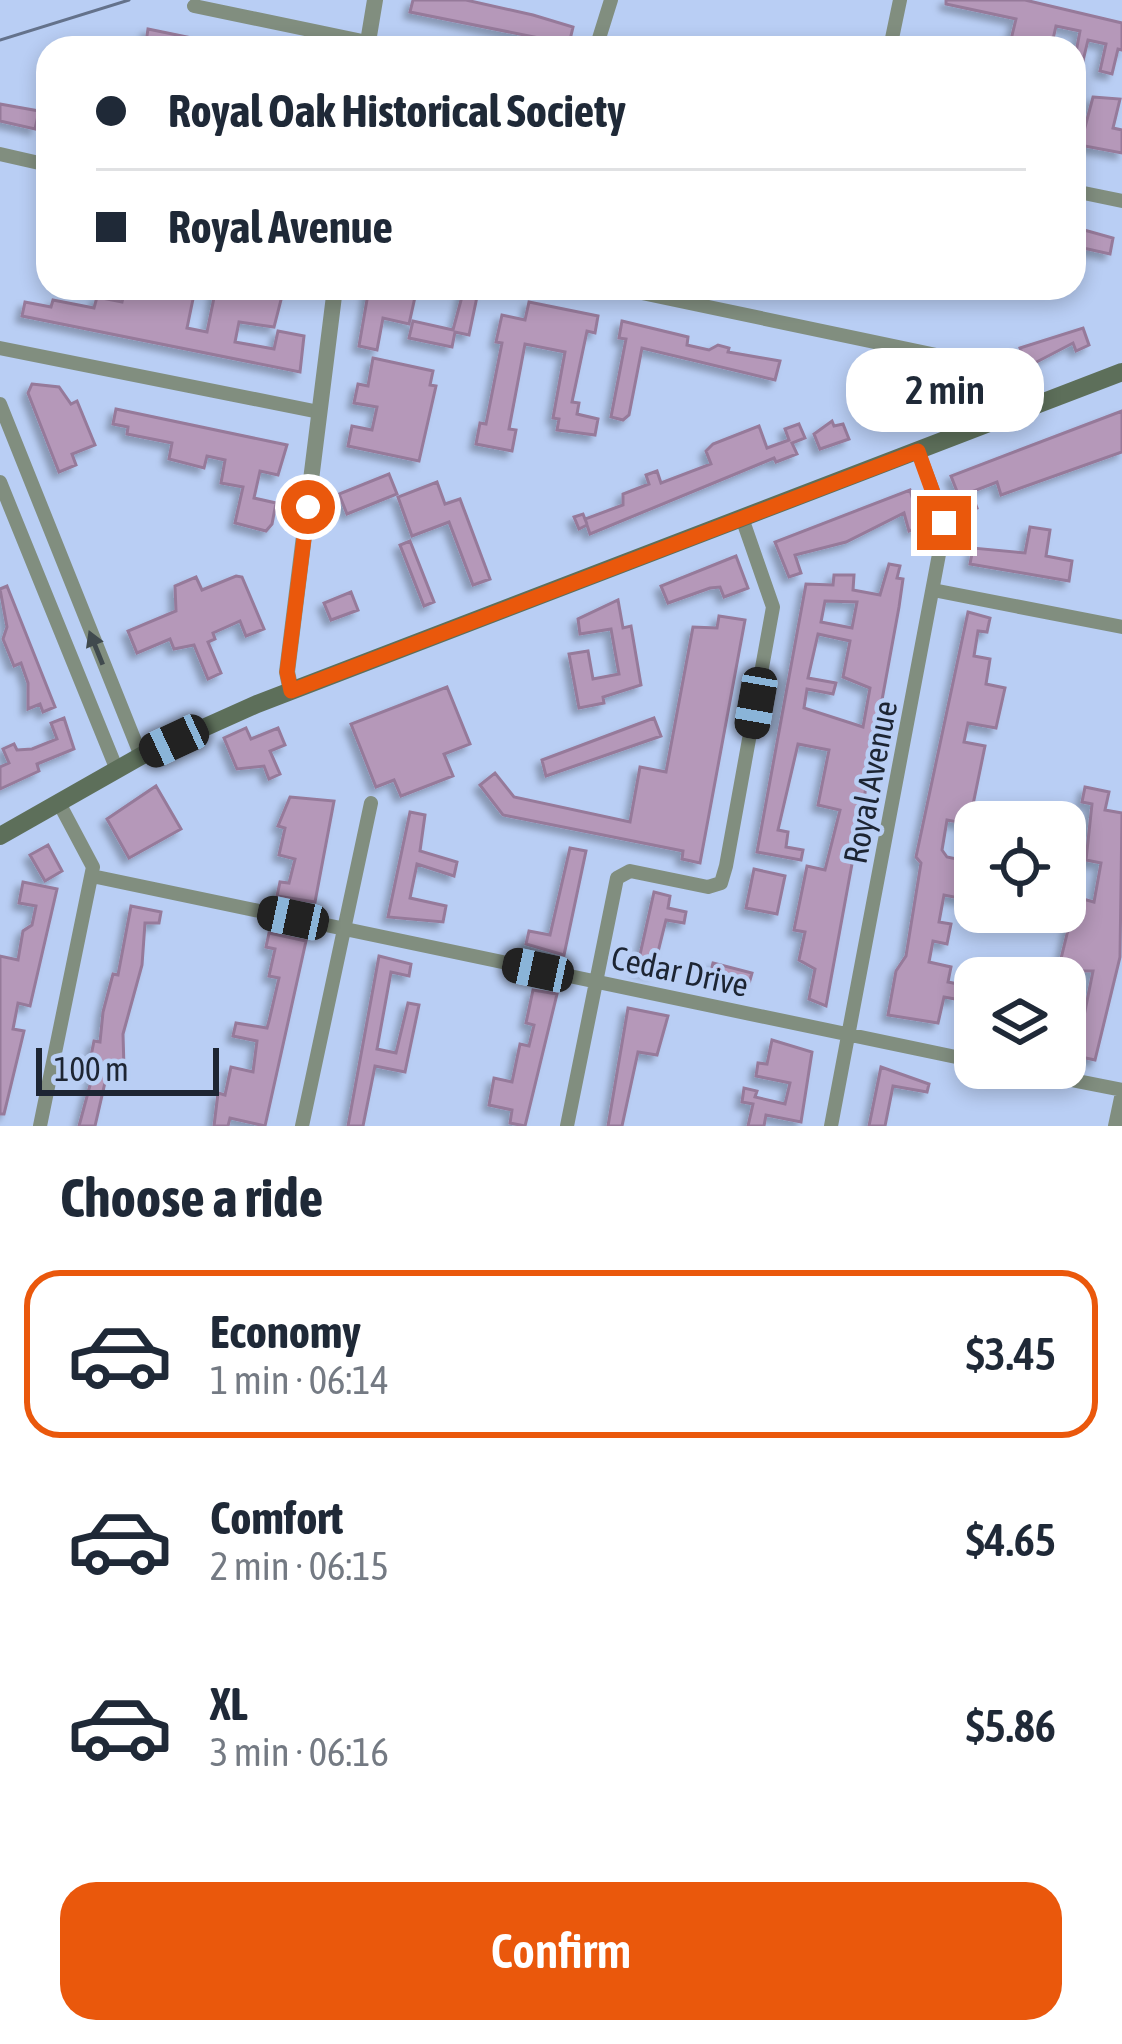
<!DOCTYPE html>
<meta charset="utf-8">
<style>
body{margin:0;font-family:"Asap Condensed",sans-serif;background:#f2f2f3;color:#1f2937;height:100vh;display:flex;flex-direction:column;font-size:45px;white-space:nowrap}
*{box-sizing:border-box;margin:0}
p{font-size:39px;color:#747a83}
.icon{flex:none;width:66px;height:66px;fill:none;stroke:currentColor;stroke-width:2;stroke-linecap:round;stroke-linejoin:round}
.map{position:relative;height:1126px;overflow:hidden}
.drawer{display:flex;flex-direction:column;background:#fff;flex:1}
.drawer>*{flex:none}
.guide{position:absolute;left:36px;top:36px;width:1050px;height:264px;border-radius:36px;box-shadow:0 6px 18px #0003;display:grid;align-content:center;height:264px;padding:0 60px;background:#fff}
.tools{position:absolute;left:954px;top:801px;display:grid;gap:24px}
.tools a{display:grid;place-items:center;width:132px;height:132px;border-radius:24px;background:#fff;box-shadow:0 6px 18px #0003;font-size:60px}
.scale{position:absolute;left:36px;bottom:30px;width:183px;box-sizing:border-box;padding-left:12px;border:6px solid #1d2533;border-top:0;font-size:33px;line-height:42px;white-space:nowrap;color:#1d2533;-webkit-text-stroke:9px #b9cef4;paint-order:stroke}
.end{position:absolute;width:54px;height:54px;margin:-27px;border:15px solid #ea580c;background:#fff;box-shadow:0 0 0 6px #fff}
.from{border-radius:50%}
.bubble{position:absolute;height:84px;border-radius:36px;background:#fff;box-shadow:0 6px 18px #0003;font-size:39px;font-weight:600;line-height:84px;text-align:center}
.car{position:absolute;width:36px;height:72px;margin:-36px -18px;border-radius:15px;box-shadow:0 0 9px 3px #0007;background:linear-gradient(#222 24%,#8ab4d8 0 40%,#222 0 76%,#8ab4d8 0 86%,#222 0)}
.guide b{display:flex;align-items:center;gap:42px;height:114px;font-size:45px}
.guide b+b{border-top:3px solid #e0e1e3}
.guide i{width:30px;height:30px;background:#1f2937}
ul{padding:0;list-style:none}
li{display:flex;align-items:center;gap:36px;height:168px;margin:0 24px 18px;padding:0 36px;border:6px solid transparent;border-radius:36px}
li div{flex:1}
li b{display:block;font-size:45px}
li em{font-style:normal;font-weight:600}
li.selected{border-color:#ea580c}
li>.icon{width:108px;height:108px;stroke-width:1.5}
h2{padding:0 60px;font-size:54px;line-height:144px}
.button{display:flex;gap:24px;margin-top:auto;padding:24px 60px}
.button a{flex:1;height:138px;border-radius:36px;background:#ea580c;color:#fff;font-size:48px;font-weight:600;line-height:138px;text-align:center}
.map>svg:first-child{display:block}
.building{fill:#b598b9;stroke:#967a9a;stroke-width:3;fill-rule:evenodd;filter:url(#shadow)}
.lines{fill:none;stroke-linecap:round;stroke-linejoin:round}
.minor{stroke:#818e7f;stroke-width:14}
.tertiary{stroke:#818e7f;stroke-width:16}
.secondary{stroke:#5d6f5a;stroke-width:18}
.rail{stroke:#64728b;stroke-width:3}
.oneway{fill:#404a4e}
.route{stroke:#ea580c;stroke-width:15}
.labels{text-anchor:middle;stroke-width:9;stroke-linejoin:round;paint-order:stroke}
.street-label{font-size:33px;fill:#1d2533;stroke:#b9cef4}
</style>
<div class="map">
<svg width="1122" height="1126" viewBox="0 0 1122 1126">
<defs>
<filter id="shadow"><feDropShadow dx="-5.5" dy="5.5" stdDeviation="3" flood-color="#0004"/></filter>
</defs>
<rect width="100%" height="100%" fill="#b9cef4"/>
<path class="building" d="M413,0h53l67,15 40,12 -4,17 -159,-32z
M946,0h79l97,23v27l-4,-1 -6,25 -12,-3 6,-27 -18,-4 -6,25 -8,-2 6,-32 -24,-5 -5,22h-42l7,-29 -70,-15z
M148,29l73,15v4h-65l-10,-6z
M1093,97l27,2 -7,29 9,2v23l-48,-9v-15l10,2z
M0,104l39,7 -4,18 -35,-8z
M1077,228l36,10 -3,16 -36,-8z
M125,288l68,11 -6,29 20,4 9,-44h68l-10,39 -35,-5 -4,20 39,7 4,-18 26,5 -4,36 -278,-56 3,-14 26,5 2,-7 41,8 3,-11 25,5z
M369,288h48l-8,36 -26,-6 -6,32 -18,-4z
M464,289l14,3 -9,43 -14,-3 -3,15 -43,-9 4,-17 40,9z
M529,302l69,14 -3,17 -8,-2 -15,71 7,1 -2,11 21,5 -3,16 -38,-5 2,-11 -6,-1 12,-66 -40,-8 -16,85 7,1 -4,21 -36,-7 4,-21 6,1 16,-81 -6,-1 6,-27 23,5z
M622,321l66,16 -1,8 22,5 9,-5 11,3 -1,4 52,9 -5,19 -133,-32 -13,67 -6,5 -12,-3 15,-78 -7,-1z
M1083,328l6,17 -13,6 -3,-8 -46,24 -7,-19z
M373,358l60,13 -3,14 6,1 -17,75 -71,-15 4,-20 20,4 5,-23 -23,-4 4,-19 10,2z
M939,378l33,8 -5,22 -16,-4 2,-10 -16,-3z
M32,384l27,3 12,17 6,-3 18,44 -23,9 4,11 -17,7 -31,-79z
M116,409l171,36 -9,30 -18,-4 -6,27 22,5 -4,21 -6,7 -31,-8 8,-36 -22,-4 4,-23 -18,-4 -3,12 -35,-9 3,-16 -45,-9 1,-7 -15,-3z
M1122,411v41l-121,43 -4,-13 -26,10 6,16 -12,4 -14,-36z
M832,421l2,5 9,-2 6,15 -29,10 -6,-15z
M799,424l6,14 -13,5 5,11 -21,8 -2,-4 -184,76 -3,-9 -8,4 -5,-12 9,-3 4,10 -2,-5 38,-14v-11l26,-10 -3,-9 11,-4 4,12 50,-19 -5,-13 7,-7 46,-18 8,22 22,-8 -4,-11z
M389,474l8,20 -50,20 -8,-20z
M437,482l8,22 15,-5 30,80 -17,6 -24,-63 -37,14 -14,-39z
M910,490l11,37 -12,4 -5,-18 -58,29 -51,13 6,18 -12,4 -14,-35z
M1030,527l20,3 -4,26 26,5 -3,20 -99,-17 3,-16 52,5z
M410,541l24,61 -10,4 -24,-61z
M736,556l12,32 -24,9 -4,-10 -10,1 -42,15 -7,-17z
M889,564l11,2 -3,12 6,1 -4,28 -73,399 -17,-7 6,-30 -16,-9 6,-28 -11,-2 13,-64 18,4 15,-60 -22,-5 11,-55 -31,-6 -20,86 10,2 -2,15 17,3 -2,10 -44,-8 49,-268 27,1 1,-10h20l-1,15 27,5zM825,601l32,1 -5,26 -31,-6zM818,634l32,7 -7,36 27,11 -7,39 -59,-19 3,-19 26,5 3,-11 -28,-5z
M236,576l6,1 22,52 -18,7 -6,-15 -27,12 2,6 -7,3 13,31 -13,6 -14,-34 -20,4 -4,-10 -33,14 -9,-22 48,-20 -1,-25 21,-9 6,13z
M7,586l48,121 -12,5 -3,-8 -12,5v-26l-7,-20 -7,3 -11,-27 4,-12 -7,-38z
M351,592l7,18 -27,10 -7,-17z
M618,600l5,28 8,-2 10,59 -38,12 1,6 -25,5 -10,-54 19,-3 5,28 26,-5 -8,-45 -31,5 -2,-15z
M968,612l22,6 -3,14 -9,-1 -4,25 16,3 -4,25 19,4 -9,40 -28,-5 -4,19 21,4 -16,78 -22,-4 -5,30 5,7 28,6v15l-6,-2 -5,23 -20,-4 -5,27 12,2 -4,20 -14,-3 -4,21 22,5 -3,15 10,2 -3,15 -11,-2 -6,26 -50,-8 8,-44 10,-15 15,-93 -5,-6z
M719,616l26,4 -45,243 -18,-4 1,-8 -180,-36 -23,-30 15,-12 19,24 116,25 10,-55 26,5 27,-145 24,1z
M447,687l23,57 -26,10 9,22 -52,20 -7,-16 -18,7 -25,-63z
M64,718l10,31 -37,15 2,7 -39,18v-22l9,-4 -6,-14 11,-5 3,6 15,-1 25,-10 -6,-16z
M654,718l7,18 -115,40 -4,-16z
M246,728l5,11 27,-11 7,17 -15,6 10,23 -11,5 -5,-13 -27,3 -13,-31z
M156,786l25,43 -52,29 -22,-39z
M1085,787l24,5 -4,18 17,3 -2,144 -25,103 -19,-4 17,-85h-35l18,-74 18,5 7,-39 -15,-3 6,-56 -10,-2z
M290,797l44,4 -19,101 -38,-6 3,-14 9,1 6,-24 -16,-4 6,-27 -7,-2z
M410,812l15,3 -5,36 37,11 -3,14 -37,-12 -7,34 36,8 -3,16 -55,-5z
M48,845l14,26 -17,10 -15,-26z
M570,848l16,3 -22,104 -38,-11 3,-13 21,4z
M754,869l31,7 -8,38 -31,-6z
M23,882l34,7 -27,117 -12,-3 -5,26 11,2 -20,83h-4v-158l18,4 5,-29 9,-6 4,-19 -17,-3z
M654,892l16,4 -2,12 18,4 -2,11 -18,-3 -13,52 -16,-4z
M131,906l30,6 -2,11h-14l-3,42 -19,69 1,34 -15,-3 -14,61h-16l17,-63 -6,-2 4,-20 6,1 3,-30 10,-38 5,1z
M269,933l37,8 -41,185 -35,-8 -2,8h-14l4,-33 7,2 6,-28 22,5 4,-31 -24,-5 3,-13 31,5 2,-7 10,-43 -10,-2 6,-27 -9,-2z
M379,956l32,8 -2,12 -18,-4 -14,77 19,4 12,-50 11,2 -14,67 -30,-6 -12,60h-15z
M713,963l39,10 -4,14 -38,-12z
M533,990l24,4 -32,132 -15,-3 2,-13 -23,-5 5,-27 18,4 8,-38 9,2 5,-21 -8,-2z
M628,1008l40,8 -11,39 -19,-3 -16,74h-14z
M772,1040l40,12 -11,70 -35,-7 -2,11h-16l5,-22 -11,-2 2,-14 13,3 -2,6 30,7 5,-21 -34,-7 2,-13 9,1z
M881,1067l48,17 -2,8 -34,-6 -8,40h-16z"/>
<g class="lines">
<path class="minor" d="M194,6l202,42
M596,48l15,-48
M890,48l10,-48
M0,154l48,11
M1074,191l48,10
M618,288l366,77 15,12 13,37
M0,348l319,64
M0,404l141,352
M0,482l117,288
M933,590l189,37
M92,876l883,185
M1011,1068l111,22
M40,1126l53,-259 -34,-64
M302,1126l69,-323
M567,1126l50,-248 13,-7 78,16 13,-4 5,-17 47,-259 -31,-89
M831,1126l112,-593 -1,-18 -24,-64
M1115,1126l7,-33"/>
<path class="tertiary" d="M367,48l8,-48
M291,691l-4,-19 48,-384"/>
<path class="secondary" d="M0,836l141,-80 116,-52 865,-332"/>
<path class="rail" d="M0,40l129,-40"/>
</g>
<defs><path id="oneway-solid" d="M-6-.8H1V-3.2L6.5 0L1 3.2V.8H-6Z" transform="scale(3)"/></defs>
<use class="oneway" href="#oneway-solid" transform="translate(96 648) rotate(-112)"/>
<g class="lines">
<path class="route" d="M308,507l-21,165 4,19 627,-240 26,72"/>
</g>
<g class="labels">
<g class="street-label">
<text transform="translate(870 782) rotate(-79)" y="12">Royal Avenue</text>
<text transform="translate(680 971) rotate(12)" y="12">Cedar Drive</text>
</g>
</g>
</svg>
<div class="tools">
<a><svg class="icon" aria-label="locate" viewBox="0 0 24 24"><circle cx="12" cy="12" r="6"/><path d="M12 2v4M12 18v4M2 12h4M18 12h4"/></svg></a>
<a><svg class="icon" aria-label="layers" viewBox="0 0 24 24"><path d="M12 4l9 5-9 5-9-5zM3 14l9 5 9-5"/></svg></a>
</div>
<div class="scale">100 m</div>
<i class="end from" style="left:308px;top:507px"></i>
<i class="end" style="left:944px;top:523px"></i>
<div class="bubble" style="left:846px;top:348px;width:198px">2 min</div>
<i class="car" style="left:756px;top:703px;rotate:190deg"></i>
<i class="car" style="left:174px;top:741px;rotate:245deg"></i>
<i class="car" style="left:293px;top:918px;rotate:282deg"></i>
<i class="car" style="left:538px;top:970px;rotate:282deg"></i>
<div class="guide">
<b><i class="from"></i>Royal Oak Historical Society</b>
<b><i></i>Royal Avenue</b>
</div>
</div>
<section class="drawer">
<h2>Choose a ride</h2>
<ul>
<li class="selected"><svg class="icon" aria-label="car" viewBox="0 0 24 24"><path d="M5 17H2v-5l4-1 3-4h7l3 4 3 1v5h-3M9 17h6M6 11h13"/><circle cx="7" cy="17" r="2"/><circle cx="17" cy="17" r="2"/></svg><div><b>Economy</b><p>1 min · 06:14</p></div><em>$3.45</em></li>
<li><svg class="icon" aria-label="car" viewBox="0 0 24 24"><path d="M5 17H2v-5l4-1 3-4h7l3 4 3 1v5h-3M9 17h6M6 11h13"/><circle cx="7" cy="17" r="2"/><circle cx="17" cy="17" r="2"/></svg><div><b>Comfort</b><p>2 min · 06:15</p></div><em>$4.65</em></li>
<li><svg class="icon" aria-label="car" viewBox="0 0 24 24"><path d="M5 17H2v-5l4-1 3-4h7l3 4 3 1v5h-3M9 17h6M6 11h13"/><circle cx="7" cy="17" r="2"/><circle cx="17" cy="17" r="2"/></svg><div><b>XL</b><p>3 min · 06:16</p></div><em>$5.86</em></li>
</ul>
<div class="button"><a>Confirm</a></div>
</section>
